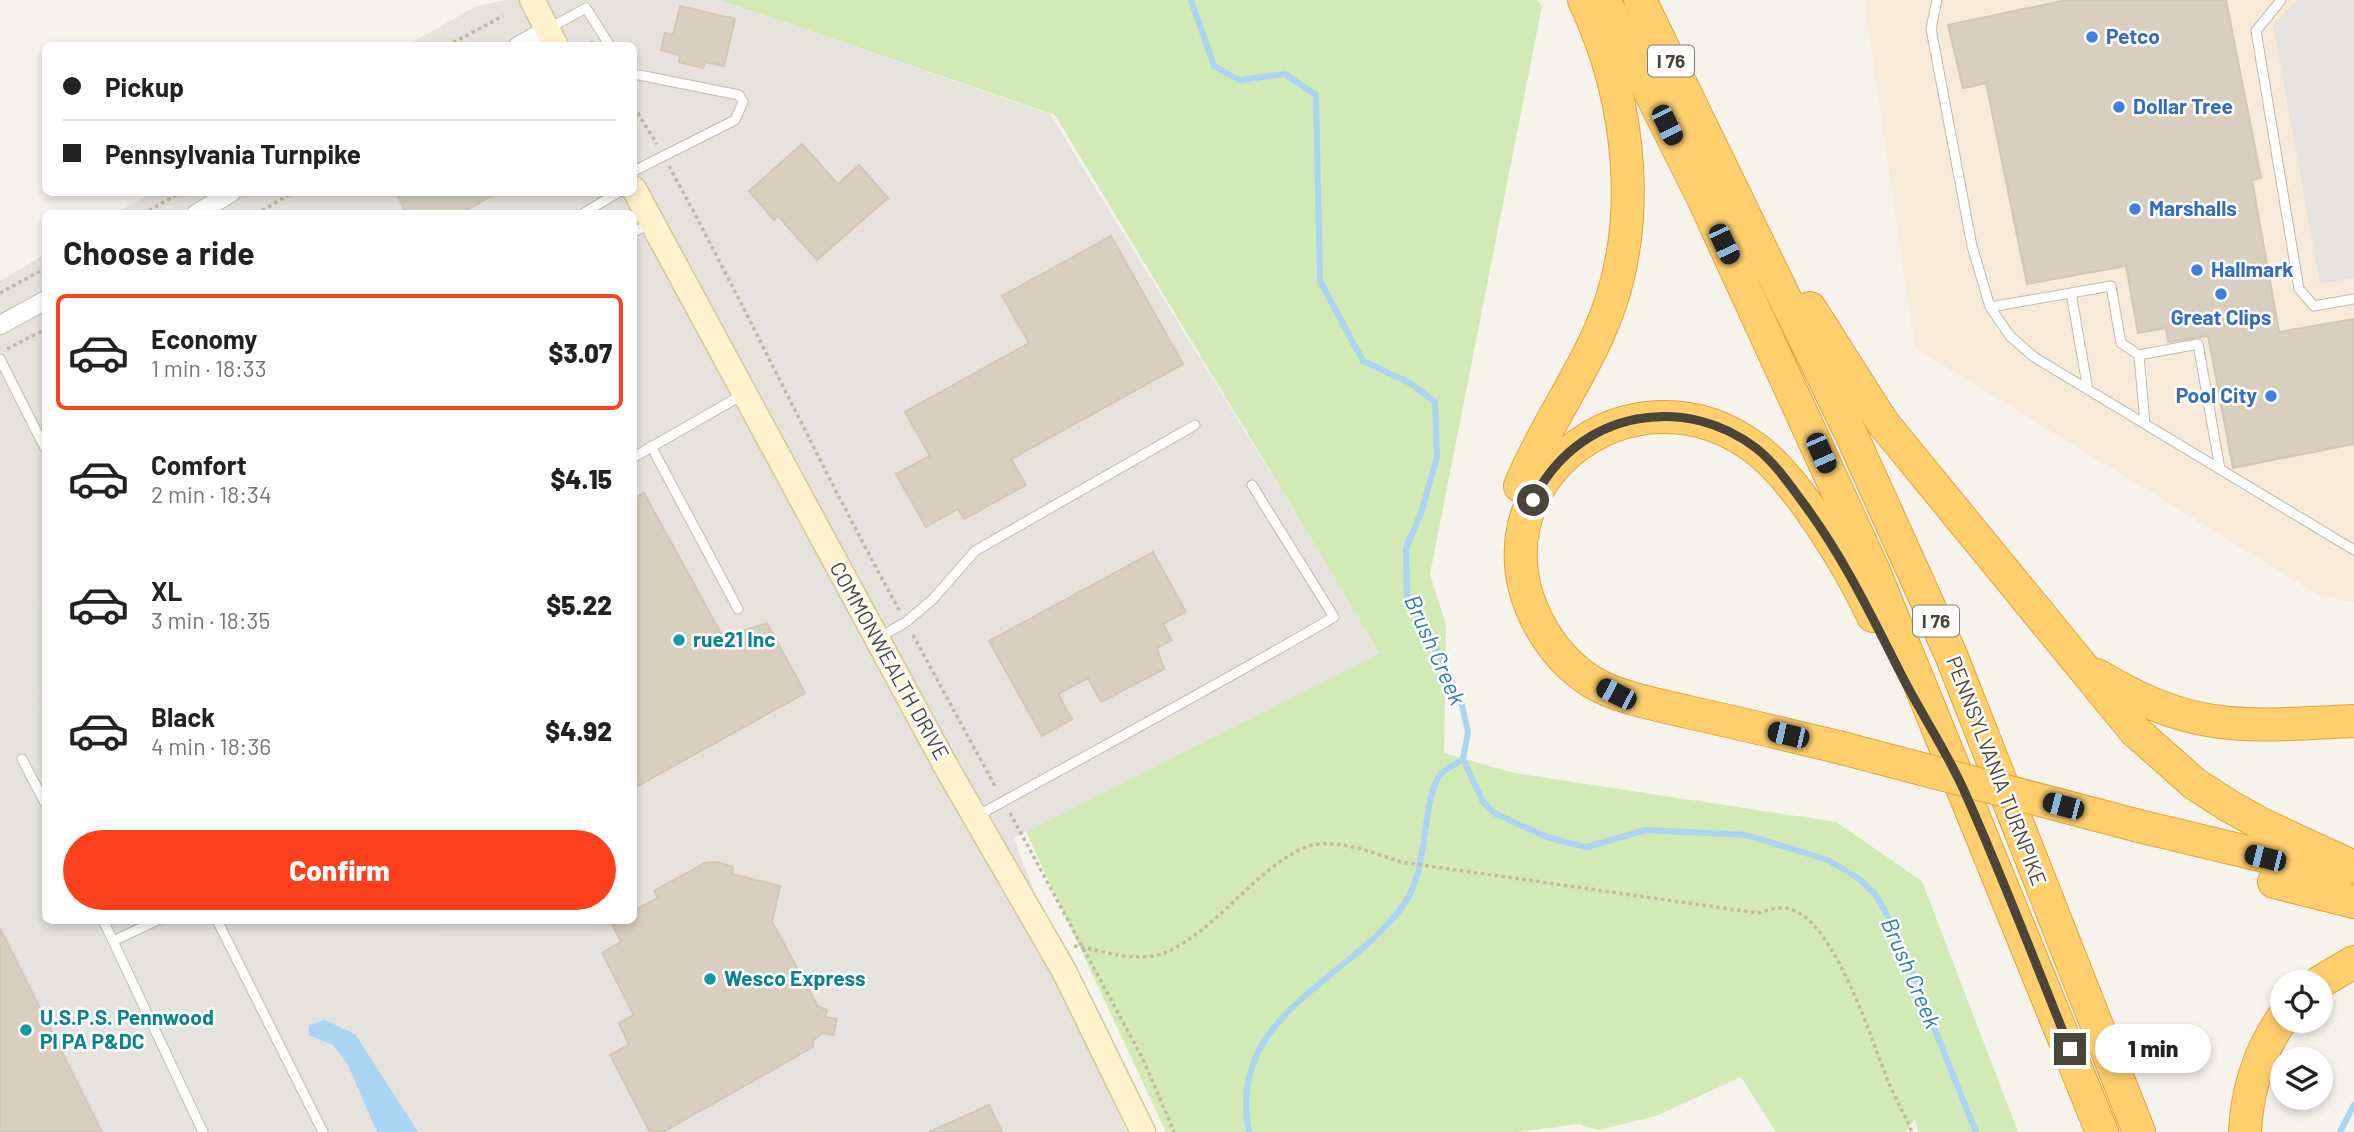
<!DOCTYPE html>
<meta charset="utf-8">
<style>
body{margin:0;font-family:Barlow,sans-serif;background:#f6f6f6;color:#222;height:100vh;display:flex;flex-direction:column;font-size:26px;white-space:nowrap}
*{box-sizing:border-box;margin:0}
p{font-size:23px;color:#767676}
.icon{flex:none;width:38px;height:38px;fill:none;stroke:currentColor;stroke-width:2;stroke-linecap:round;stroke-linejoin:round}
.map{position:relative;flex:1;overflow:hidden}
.panel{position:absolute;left:42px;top:210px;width:595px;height:714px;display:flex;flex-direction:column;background:#fff;border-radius:10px;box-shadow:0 4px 10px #0003}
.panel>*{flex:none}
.hud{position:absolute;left:42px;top:42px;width:595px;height:154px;border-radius:10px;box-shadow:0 4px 10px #0003;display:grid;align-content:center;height:154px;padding:0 21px;background:#fff}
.tools{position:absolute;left:2270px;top:970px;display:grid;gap:14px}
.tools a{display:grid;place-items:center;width:63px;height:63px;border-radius:50%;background:#fff;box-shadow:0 4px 10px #0003;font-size:35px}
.end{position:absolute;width:32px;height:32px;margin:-16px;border:9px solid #4b4439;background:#fff;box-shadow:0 0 0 4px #fff}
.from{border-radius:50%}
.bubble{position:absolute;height:49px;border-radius:24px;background:#fff;box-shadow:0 4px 10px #0003;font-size:23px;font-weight:800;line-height:49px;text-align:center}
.car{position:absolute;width:21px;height:42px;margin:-21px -10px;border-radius:9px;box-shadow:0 0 5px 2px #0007;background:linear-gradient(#222 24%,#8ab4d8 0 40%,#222 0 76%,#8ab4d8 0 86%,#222 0)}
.hud b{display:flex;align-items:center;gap:24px;height:66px;font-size:26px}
.hud b+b{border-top:2px solid #e0e0e0}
.hud i{width:18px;height:18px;background:#222}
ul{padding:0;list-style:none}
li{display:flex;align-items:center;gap:21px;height:116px;margin:0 14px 10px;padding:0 7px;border:4px solid transparent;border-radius:10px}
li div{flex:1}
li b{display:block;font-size:26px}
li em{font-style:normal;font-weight:800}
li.current{border-color:#fc3f1d}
li>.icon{width:63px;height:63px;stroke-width:1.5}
h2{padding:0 21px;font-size:32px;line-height:84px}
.button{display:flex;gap:14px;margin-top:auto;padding:14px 21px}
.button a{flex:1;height:80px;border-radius:42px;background:#fc3f1d;color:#fff;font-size:28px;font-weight:800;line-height:80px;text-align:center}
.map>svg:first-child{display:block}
.commercial{fill:#f7ead8}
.industrial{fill:#e6e2dd}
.green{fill:#d2eab5}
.parking{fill:#e5e3e0}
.water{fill:#a9d4f2}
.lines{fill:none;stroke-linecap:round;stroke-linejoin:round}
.stream{stroke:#a9d4f2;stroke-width:6}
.building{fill:#d8cfc1;stroke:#d3c7b4;stroke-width:2}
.lane-casing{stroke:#c2bbae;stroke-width:11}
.street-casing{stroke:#c2bbae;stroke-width:20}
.secondary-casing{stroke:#d6c79b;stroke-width:27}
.highway-casing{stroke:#e0a43c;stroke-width:34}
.path{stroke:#c4b79f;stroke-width:3.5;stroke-dasharray:3.5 3.5;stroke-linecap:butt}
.lane{stroke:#fff;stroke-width:9}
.street{stroke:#fff;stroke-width:18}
.secondary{stroke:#fff3cd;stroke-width:24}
.highway{stroke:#ffcf6e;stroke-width:32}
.highway-bridge-casing{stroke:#e0a43c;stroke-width:34;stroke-linecap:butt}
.highway-bridge{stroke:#ffcf6e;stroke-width:32}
.route{stroke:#4b4439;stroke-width:9}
.shop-dot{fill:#3f7fe0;stroke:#fff;stroke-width:2.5}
.culture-dot{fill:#0f9aa8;stroke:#fff;stroke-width:2.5}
.labels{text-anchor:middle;stroke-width:5;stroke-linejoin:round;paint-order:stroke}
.shield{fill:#fff;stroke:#817c74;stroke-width:2}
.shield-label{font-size:19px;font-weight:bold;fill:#4b4439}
.shop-label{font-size:21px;font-weight:bold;fill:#366cbe;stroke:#fff;text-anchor:start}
.culture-label{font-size:21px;font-weight:bold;fill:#0d838f;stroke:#fff;text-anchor:start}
.street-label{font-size:21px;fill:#4b4439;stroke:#fff}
.water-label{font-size:23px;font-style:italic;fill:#2e7ab2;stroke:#fff}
</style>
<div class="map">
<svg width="2354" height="1132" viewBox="0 0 2354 1132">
<rect width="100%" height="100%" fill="#f6f3ec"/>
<path class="commercial" d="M1864,0h490v602l-34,-6 -405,-248z"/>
<path class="industrial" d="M507,0h211l332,114 331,539 -367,185 112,294h-1126v-851l45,-27 1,666h588v-706l-518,-1 37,-21h481v-146l-226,-1 68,-39z"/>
<path class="green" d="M719,0h818l5,6 -112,568 16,51 -2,128 70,20 322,49 86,59 96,251h-100l-3,-13 -9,13h-130l-35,-55 -85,39 -58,14 -19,-6 -63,8h-350l-140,-300 354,-179 -325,-538z"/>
<path class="parking" d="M2297,0h57v278l-34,6 -47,-259z
M0,530l45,92v62l-16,11 16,31 1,194 98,1 26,49 46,-24 93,186h-207l-102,-204z
M663,808l19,33 -48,27v-44z
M841,902l47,86 8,22 -2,28 -11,21 -130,73h-90l150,-85v-6l9,-8 11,2 4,-25 -47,-85z
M454,921h136l18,29 -6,3 32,62 -36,21 52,96h-177l-15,-26 19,-12 -79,-143z
M924,1065l13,43 -45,24h-14l-5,-9 -2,9h-34l7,-20z"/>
<path class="water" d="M325,1020l30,14 63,98h-41l-29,-67 -15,-20 -24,-10v-10z"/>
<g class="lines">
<path class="stream" d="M1191,0l23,66 25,14 46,-6 31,21 4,186 43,80 47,22 25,19 2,55 -16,56 -15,35 1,51 33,56 22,50 6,27 -5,27 20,43 13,12 51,23 26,7 14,3 59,-17 100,5 82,25 30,18 18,17 18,33 82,204
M1249,1132c-24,-120 104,-151 157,-231 23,-34 16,-106 35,-127 5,-6 16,-10 22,-15
M2340,1132l14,-27"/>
</g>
<path class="building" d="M2066,0h160l35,178 -9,2 27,152 75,-13v125l-121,24 -25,-132 -40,6 -2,-14 -28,5 -12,-67 -99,18 -41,-201 -23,5 -15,-63z
M680,6l55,13 -11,47 -19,-4 -2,6 -24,-6 1,-7 -19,-5 4,-17 8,2z
M802,144l36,40 21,-19 29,33 -71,62 -39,-44 -4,4 -25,-29z
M396,192h102l-38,22h-53z
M1111,236l72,128 -172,95 15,26 -62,34 -6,-10 -32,18 -30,-53 34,-18 -25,-44 124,-69 -27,-47z
M644,493l79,144 44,-14 38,70 -171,95v-289z
M1153,552l33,60 -23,12 9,16 -15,8 7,21 -63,33 -13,-24 -30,16 14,25 -30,17 -53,-95z
M717,862l16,5 -1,7 48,12 -8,36 46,84 9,4 -2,7 12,2 -4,16 -11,-2 -9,8v6l-150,85h-13l-40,-77 19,-10 -10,-22 15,-8 -32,-62 19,-11 -11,-22h24v-10l24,-12 -4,-7 51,-28z
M0,928l102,204h-102z
M989,1105l13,27h-73z"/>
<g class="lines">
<defs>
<path id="lane" d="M1937,0l-6,29 41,217 18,61 20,29 24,21 320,193
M2281,0l-25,31 43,258 15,17 40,-7
M548,29l38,-21 24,38
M634,74l105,21 4,7 -8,18 -101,51
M582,214l37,-22
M634,232l16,-8
M2071,293l17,97
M1990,307l121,-21 10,57 18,12 59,-11 22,125
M2139,355l6,69
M0,359l46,91
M651,446l87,163
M634,457l108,-62
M878,638l28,-16 27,-23 42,-48 220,-126
M22,759l24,46
M977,816c119,-66 239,-130 357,-199l-82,-132
M103,920l10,21
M158,920l-45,21 90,191
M217,920l106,212"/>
<path id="street" d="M518,46l30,-17
M196,214l36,-22
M0,325l46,-25"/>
<path id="secondary" d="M532,0l24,46
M634,189l314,581 116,201 79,161"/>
<path id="highway" d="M1604,0l99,198 170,371 229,563
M1640,0l211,434 100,221 188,477
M1810,308l73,115 252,308 60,53 34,22 34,19 91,42
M1520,486c21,-52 55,-100 78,-151 48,-105 34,-233 -14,-335
M2097,675c97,59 148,51 257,46
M1838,747c-50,-12 -100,-24 -150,-35 -32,-8 -67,-13 -96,-30 -22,-14 -40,-34 -53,-58 -74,-140 93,-268 216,-176 43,32 95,119 118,168
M2139,826l200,48
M2274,882l80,20
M2320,982l34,-20
M2245,1132c2,-42 13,-78 37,-113"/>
</defs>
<use href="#lane" class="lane-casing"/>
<use href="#street" class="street-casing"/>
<use href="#secondary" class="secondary-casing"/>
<use href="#highway" class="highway-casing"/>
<path class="path" d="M447,46l56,-30
M585,46l8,-4
M634,107l23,37
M669,166c80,147 150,298 230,444
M143,214l38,-22
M256,214l38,-22
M0,293l46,-25
M7,349l39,-20
M913,635l83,153
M1010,813l133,246 31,73
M1074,946c27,4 50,14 78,10 20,-3 36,-16 51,-27 28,-22 76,-77 110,-84 28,-6 62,9 88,17l357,51c10,-3 22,-7 32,-4 46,13 82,134 99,174 7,17 16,32 23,49"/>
<use href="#lane" class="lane"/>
<use href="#street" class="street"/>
<use href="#secondary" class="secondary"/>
<use href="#highway" class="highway"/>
<defs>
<path id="highway-bridge" d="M1838,747l301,79"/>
</defs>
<use href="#highway-bridge" class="highway-bridge-casing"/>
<use href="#highway-bridge" class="highway-bridge"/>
</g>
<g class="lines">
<path class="route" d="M1533,500c21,-42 57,-72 104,-81 42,-8 85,3 119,29 19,15 34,37 48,56 40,54 67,111 97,170 20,40 47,79 65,121 37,83 70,169 104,254"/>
</g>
<g class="shop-dot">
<circle cx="2092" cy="37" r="7"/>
<circle cx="2119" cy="107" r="7"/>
<circle cx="2135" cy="209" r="7"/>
<circle cx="2197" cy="270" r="7"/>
<circle cx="2221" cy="294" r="7"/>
<circle cx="2271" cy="396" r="7"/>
</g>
<g class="culture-dot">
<circle cx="679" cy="640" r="7"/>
<circle cx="710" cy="979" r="7"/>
<circle cx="26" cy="1030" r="7"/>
</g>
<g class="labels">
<g class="shield">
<rect x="1648" y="45.5" width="46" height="31" rx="5"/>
<rect x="1913" y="605.5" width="46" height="31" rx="5"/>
</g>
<g class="shield-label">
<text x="1671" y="68">I 76</text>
<text x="1936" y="628">I 76</text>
</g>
<g class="shop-label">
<text x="2106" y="44">Petco</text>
<text x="2133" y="114">Dollar Tree</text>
<text x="2149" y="216">Marshalls</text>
<text x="2211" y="277">Hallmark</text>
<text x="2221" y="325" text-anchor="middle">Great Clips</text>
<text x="2257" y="403" text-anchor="end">Pool City</text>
</g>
<g class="culture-label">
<text x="693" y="647">rue21 Inc</text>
<text x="724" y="986">Wesco Express</text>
<text x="40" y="1025">U.S.P.S. Pennwood<tspan x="40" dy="24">Pl PA P&amp;DC</tspan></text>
</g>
<g class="street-label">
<text transform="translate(889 661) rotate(61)" y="7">COMMONWEALTH DRIVE</text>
<text transform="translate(1996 771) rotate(69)" y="7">PENNSYLVANIA TURNPIKE</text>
</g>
<g class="water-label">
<text transform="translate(1435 650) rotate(66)" y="8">Brush Creek</text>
<text transform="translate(1911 973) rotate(67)" y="8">Brush Creek</text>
</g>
</g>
</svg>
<div class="tools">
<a><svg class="icon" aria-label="locate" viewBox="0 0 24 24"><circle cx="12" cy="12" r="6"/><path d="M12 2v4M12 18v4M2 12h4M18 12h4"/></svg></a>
<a><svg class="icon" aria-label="layers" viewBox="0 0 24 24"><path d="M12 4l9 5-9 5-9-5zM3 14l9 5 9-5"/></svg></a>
</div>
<i class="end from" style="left:1533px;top:500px"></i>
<i class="end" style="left:2070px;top:1049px"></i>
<div class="bubble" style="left:2095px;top:1024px;width:116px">1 min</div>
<i class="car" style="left:1667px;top:125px;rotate:154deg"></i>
<i class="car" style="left:1724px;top:244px;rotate:155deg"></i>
<i class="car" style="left:1821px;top:453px;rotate:156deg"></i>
<i class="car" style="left:1616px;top:694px;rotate:297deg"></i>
<i class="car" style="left:1788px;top:735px;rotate:283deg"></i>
<i class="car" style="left:2063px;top:806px;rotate:285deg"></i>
<i class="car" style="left:2265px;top:858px;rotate:284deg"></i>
<div class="hud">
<b><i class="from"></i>Pickup</b>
<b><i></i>Pennsylvania Turnpike</b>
</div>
<section class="panel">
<h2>Choose a ride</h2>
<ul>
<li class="current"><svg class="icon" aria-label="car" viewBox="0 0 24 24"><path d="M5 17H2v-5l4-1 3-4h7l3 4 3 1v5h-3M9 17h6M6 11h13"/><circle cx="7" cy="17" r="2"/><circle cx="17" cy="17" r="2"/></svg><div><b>Economy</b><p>1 min · 18:33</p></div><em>$3.07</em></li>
<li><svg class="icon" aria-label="car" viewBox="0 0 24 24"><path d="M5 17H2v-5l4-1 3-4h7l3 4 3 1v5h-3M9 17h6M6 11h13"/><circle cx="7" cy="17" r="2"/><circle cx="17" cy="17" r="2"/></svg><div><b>Comfort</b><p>2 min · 18:34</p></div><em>$4.15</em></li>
<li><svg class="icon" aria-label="car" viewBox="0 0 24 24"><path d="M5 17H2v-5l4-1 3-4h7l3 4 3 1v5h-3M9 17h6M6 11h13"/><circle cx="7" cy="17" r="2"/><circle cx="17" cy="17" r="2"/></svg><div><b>XL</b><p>3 min · 18:35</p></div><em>$5.22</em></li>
<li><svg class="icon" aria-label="car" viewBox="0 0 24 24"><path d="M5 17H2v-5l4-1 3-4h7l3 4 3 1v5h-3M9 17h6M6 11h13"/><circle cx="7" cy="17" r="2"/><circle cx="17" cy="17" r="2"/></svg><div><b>Black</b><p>4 min · 18:36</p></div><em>$4.92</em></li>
</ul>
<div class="button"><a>Confirm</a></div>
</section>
</div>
